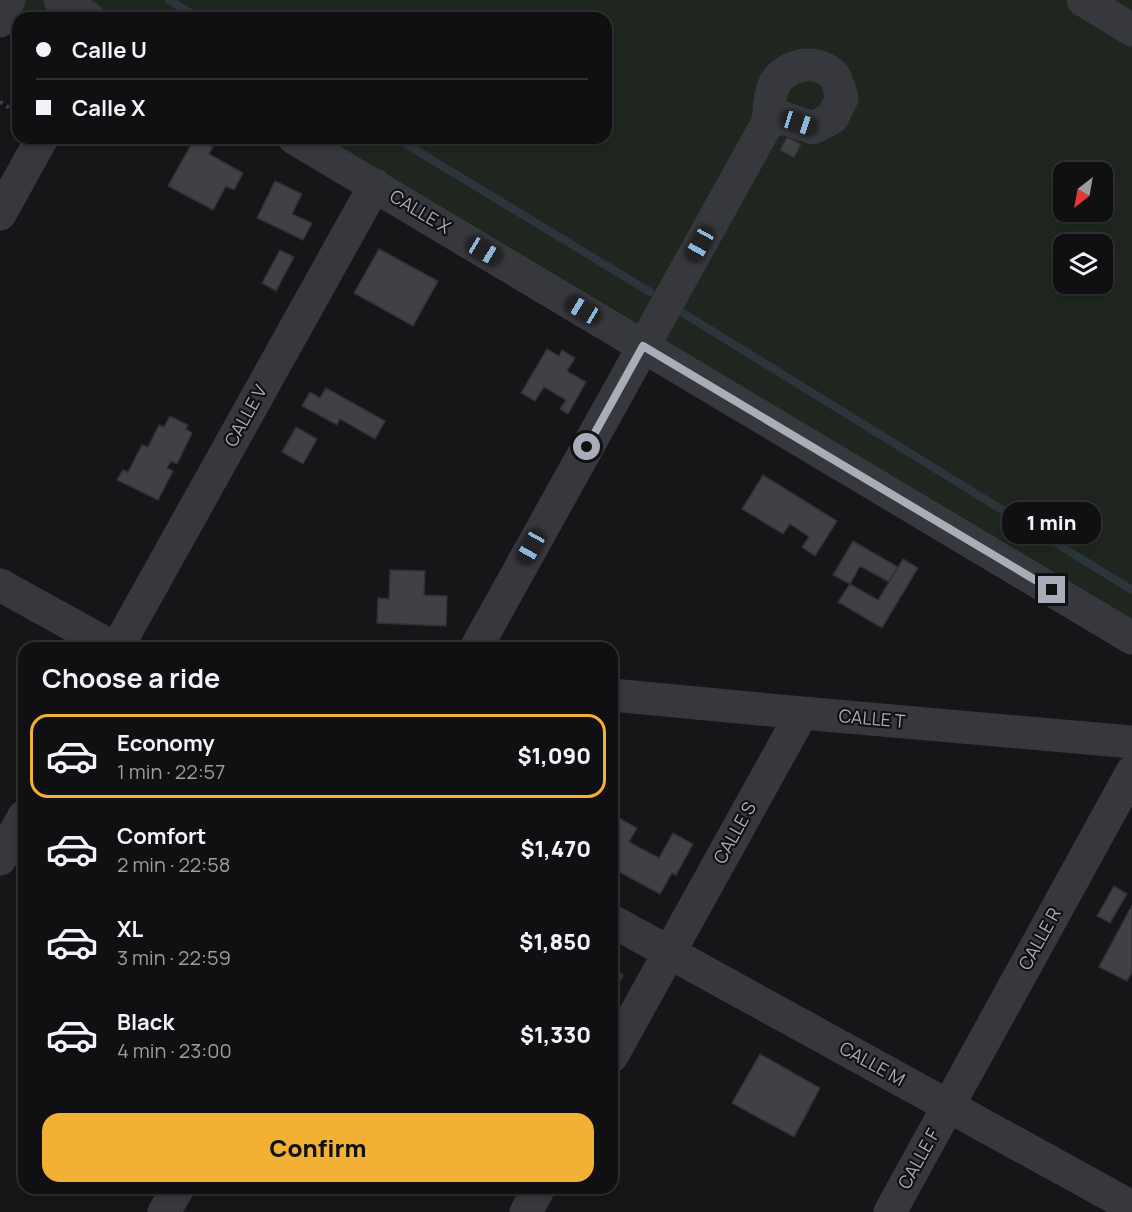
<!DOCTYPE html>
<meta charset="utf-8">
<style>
body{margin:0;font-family:Manrope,sans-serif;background:#19191b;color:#f1f3f6;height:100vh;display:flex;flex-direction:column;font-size:22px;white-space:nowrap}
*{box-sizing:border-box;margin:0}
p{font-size:20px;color:#9c9d9f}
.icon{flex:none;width:33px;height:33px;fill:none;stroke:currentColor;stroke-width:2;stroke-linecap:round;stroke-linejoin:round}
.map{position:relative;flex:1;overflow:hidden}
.details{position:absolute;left:18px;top:642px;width:600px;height:552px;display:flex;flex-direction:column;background:#101012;border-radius:18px;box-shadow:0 3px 9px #0003,0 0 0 2px #303032}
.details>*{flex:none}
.hud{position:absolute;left:12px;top:12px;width:600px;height:132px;border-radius:18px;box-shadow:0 3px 9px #0003,0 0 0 2px #303032;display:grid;align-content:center;height:132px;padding:0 24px;background:#101012}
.needle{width:39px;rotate:211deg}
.tools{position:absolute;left:1053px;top:162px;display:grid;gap:12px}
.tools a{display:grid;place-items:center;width:60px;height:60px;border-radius:12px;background:#101012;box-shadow:0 3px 9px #0003,0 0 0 2px #303032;font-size:30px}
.end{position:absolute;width:27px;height:27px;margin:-14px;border:8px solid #a8adb8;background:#111;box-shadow:0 0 0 3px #111}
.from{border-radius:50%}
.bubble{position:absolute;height:42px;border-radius:18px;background:#101012;box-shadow:0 3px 9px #0003,0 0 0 2px #303032;font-size:20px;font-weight:800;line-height:42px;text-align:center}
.car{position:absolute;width:18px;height:36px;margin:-18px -9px;border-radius:8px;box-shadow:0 0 4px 2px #0007;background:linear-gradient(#222 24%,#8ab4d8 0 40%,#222 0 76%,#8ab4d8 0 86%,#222 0)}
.hud b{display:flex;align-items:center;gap:21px;height:57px;font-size:22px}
.hud b+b{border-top:2px solid #303032}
.hud i{width:15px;height:15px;background:#f1f3f6}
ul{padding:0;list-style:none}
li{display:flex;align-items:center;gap:18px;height:84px;margin:0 12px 9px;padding:0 12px;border:3px solid transparent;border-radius:18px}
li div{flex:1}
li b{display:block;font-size:22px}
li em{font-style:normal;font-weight:800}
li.selected{border-color:#f2b134}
li>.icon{width:54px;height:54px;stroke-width:1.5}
h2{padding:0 24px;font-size:27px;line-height:72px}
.action{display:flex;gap:12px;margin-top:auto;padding:12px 24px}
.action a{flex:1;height:69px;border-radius:18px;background:#f2b134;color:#111;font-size:24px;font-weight:800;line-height:69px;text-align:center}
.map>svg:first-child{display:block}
.green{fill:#1e261f;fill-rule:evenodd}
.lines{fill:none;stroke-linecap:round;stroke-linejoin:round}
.stream{stroke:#2c353c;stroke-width:8}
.building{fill:#404145;stroke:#303034;stroke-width:1.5}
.path{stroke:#3d3f44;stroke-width:4;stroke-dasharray:3 4.5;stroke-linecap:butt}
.minor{stroke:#37383d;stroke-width:33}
.route{stroke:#a8adb8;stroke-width:8}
.labels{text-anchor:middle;stroke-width:4.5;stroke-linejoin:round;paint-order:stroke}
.street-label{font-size:18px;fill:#a8adb8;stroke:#111113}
</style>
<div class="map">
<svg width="1132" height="1212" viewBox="0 0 1132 1212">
<rect width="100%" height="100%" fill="#161618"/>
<path class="green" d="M10,0h1122v638l-838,-500h312v-120h-588v16l-7,-1zM1064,172h38v40h-38zM1064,244h38v40h-38z"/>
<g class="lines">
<path class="stream" d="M169,0l30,18
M396,138l254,154
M683,313l449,277"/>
</g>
<path class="building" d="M787,137l14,7 -7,14 -14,-8z
M195,138l18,9 -4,7 34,19 -9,17 -8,-4 -13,24 -45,-24z
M275,181l27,13 -10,20 20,9 -9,17 -46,-22z
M379,249l59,32 -25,45 -59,-33z
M280,250l14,7 -18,34 -14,-8z
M547,349l12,7 3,-6 13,8 -8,13 19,11 -18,32 -8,-5 6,-9 -22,-13 -9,14 -14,-8z
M326,388l59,33 -10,18 -35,-20 -3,6 -35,-19 8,-14 10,6z
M170,416l18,9 -2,4 6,4 -15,31 -6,-3 -4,7 6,3 -15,29 -41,-20 6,-10 5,2 14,-27 6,2 11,-22 5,2z
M296,427l21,12 -14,25 -21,-12z
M763,475l74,46 -22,35 -13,-9 7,-10 -19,-13 -7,10 -41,-25z
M853,541l45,26 -9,15 -29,-16 -10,18 -17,-9z
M903,559l15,9 -36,60 -44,-26 12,-18 28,16z
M390,570l35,1 -1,24 23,1 -1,30 -69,-3 1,-25 11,1z
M612,814l25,14 -8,14 30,16 14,-25 20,11 -17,31 -4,-2 -12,21 -48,-26z
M1114,886l13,8 -17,29 -13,-7z
M1132,905v67l-5,9 -28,-14z
M612,969l11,6 -11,21z
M760,1054l60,34 -26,49 -62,-34z"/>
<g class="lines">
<path class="path" d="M0,102l18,11"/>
<path class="minor" d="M60,0l28,18
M1083,0l49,30
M0,21l9,-21
M294,138l838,500
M0,214l42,-76
M0,585l114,63
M117,648l258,-463
M476,648l292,-526c1,-12 1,-26 6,-37 11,-21 43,-28 60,-9 4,5 6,16 8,22l-10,20 -19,10 -29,-10 -16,4
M612,695l190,18 330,29
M0,859l24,-43
M612,921l520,286
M612,1056l190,-343
M164,1212l14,-24
M526,1212l13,-24
M890,1212l242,-440"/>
</g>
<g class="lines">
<path class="route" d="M587,447l56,-101 409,244"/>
</g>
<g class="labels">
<g class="street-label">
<text transform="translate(420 212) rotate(31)" y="6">CALLE X</text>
<text transform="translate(246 416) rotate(-61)" y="6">CALLE V</text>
<text transform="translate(872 719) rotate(5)" y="6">CALLE T</text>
<text transform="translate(735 833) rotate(-61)" y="6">CALLE S</text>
<text transform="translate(1040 939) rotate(-61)" y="6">CALLE R</text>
<text transform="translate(872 1064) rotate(29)" y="6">CALLE M</text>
<text transform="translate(919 1159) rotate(-61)" y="6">CALLE F</text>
</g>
</g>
</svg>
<div class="tools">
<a><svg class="needle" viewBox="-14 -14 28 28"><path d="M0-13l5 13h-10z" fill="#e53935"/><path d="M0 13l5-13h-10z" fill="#9c9d9f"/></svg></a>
<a><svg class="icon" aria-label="layers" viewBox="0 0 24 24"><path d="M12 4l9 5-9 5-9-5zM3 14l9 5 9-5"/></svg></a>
</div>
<i class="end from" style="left:587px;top:447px"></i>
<i class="end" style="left:1052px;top:590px"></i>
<div class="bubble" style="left:1002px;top:502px;width:99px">1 min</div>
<i class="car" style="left:799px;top:123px;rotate:108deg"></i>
<i class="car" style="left:700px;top:244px;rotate:209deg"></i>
<i class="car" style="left:484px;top:251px;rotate:121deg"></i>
<i class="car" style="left:583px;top:310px;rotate:301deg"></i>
<i class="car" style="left:531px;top:547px;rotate:209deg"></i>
<div class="hud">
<b><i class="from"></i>Calle U</b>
<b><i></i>Calle X</b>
</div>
<section class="details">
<h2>Choose a ride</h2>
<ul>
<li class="selected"><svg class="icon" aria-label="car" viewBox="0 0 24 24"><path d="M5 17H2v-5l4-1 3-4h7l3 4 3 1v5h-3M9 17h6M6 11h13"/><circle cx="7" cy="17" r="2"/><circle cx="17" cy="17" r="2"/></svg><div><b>Economy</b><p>1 min · 22:57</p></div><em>$1,090</em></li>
<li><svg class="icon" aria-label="car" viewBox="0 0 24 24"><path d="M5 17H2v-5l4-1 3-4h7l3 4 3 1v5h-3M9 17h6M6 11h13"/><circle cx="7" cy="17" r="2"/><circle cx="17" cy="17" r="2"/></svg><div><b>Comfort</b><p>2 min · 22:58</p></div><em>$1,470</em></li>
<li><svg class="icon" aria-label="car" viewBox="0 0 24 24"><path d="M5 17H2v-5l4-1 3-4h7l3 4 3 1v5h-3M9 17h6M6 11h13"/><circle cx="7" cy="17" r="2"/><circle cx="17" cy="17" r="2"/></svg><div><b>XL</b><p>3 min · 22:59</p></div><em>$1,850</em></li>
<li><svg class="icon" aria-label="car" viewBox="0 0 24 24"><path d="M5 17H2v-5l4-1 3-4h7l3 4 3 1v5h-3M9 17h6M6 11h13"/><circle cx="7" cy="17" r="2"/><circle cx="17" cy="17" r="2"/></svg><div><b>Black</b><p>4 min · 23:00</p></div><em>$1,330</em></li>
</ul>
<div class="action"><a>Confirm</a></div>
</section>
</div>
